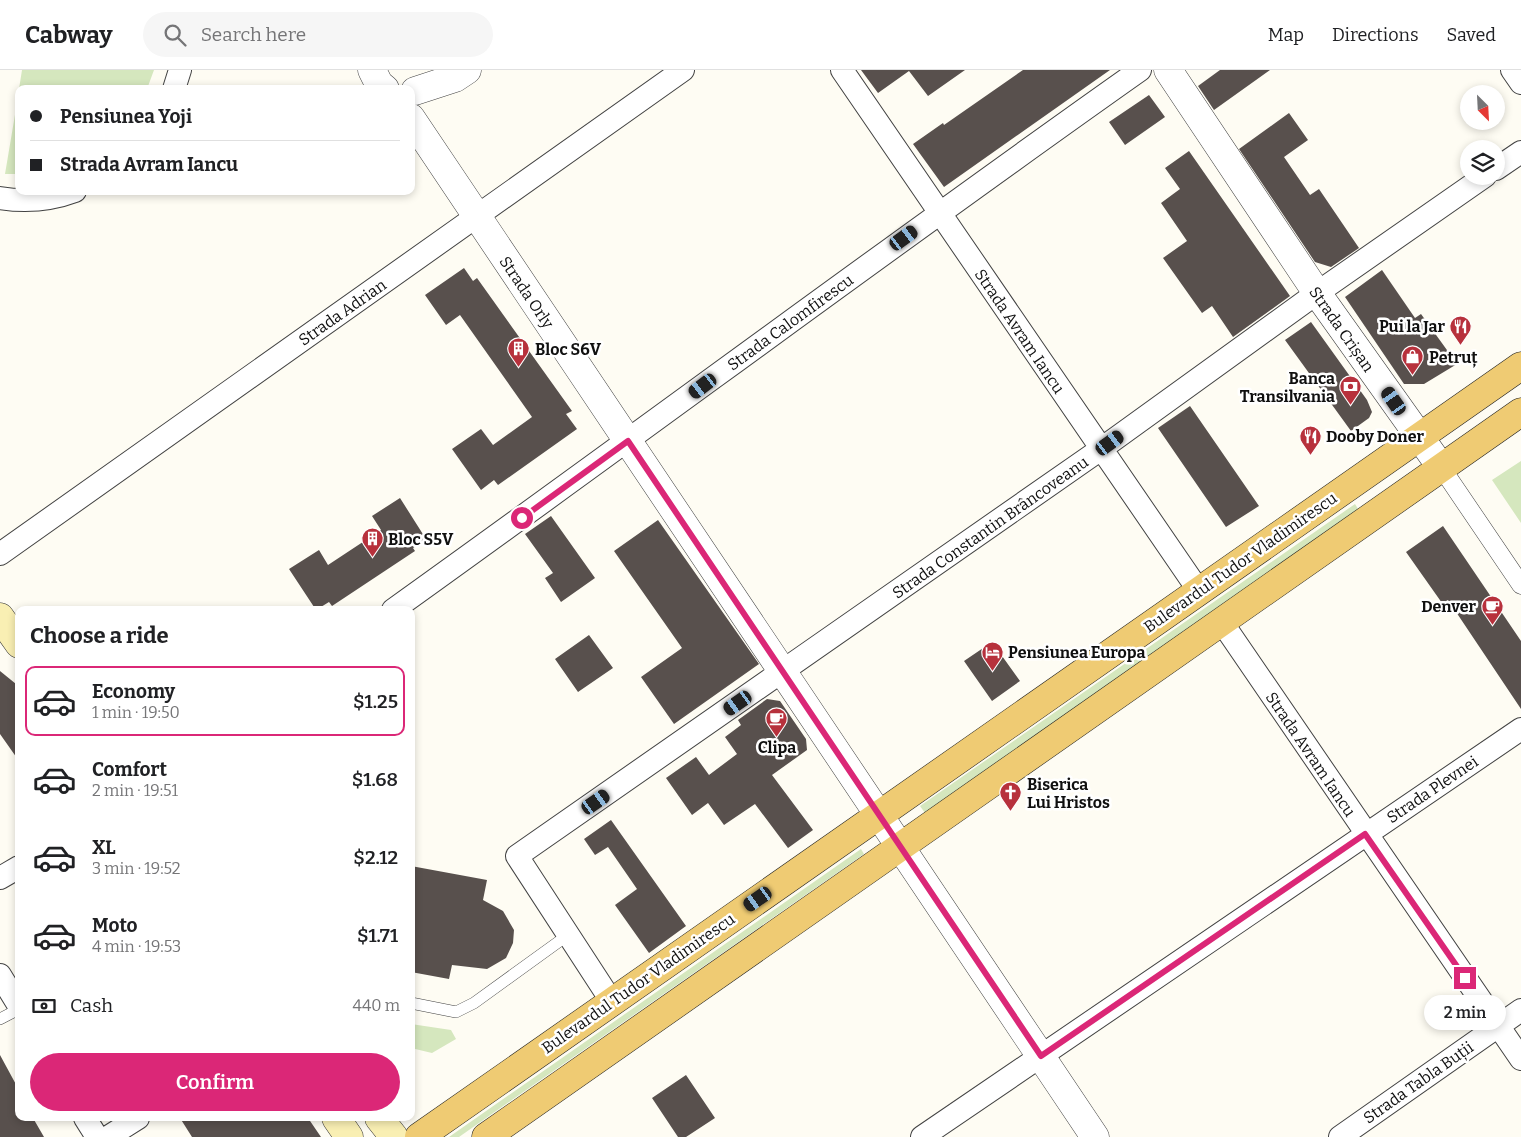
<!DOCTYPE html>
<meta charset="utf-8">
<style>
body{margin:0;font-family:Bitter,serif;background:#f6f6f6;color:#202124;height:100vh;display:flex;flex-direction:column;font-size:19px;white-space:nowrap}
*{box-sizing:border-box;margin:0}
p{font-size:16px;color:#757577}
.icon{flex:none;width:28px;height:28px;fill:none;stroke:currentColor;stroke-width:2;stroke-linecap:round;stroke-linejoin:round}
.map{position:relative;flex:1;overflow:hidden}
.details{position:absolute;left:15px;top:536px;width:400px;height:515px;display:flex;flex-direction:column;background:#fff;border-radius:10px;box-shadow:0 2px 8px #0003}
.details>*{flex:none}
.top-card{position:absolute;left:15px;top:15px;width:400px;height:110px;border-radius:10px;box-shadow:0 2px 8px #0003;display:grid;align-content:center;height:110px;padding:0 15px;background:#fff}
.needle{width:32px;rotate:156deg}
.controls{position:absolute;left:1460px;top:15px;display:grid;gap:10px}
.controls a{display:grid;place-items:center;width:45px;height:45px;border-radius:50%;background:#fff;box-shadow:0 2px 8px #0003;font-size:25px}
.end{position:absolute;width:22px;height:22px;margin:-11px;border:6px solid #db2777;background:#fff;box-shadow:0 0 0 2px #fff}
.from{border-radius:50%}
.bubble{position:absolute;height:35px;border-radius:18px;background:#fff;box-shadow:0 2px 8px #0003;font-size:16px;font-weight:600;line-height:35px;text-align:center}
.car{position:absolute;width:15px;height:30px;margin:-15px -8px;border-radius:6px;box-shadow:0 0 4px 1px #0007;background:linear-gradient(#222 24%,#8ab4d8 0 40%,#222 0 76%,#8ab4d8 0 86%,#222 0)}
.top-card b{display:flex;align-items:center;gap:18px;height:48px;font-size:19px}
.top-card b+b{border-top:1px solid #e0e0e0}
.top-card i{width:12px;height:12px;background:#202124}
ul{padding:0;list-style:none}
li{display:flex;align-items:center;gap:15px;height:70px;margin:0 10px 8px;padding:0 5px;border:2px solid transparent;border-radius:10px}
li div{flex:1}
li b{display:block;font-size:19px}
li em{font-style:normal;font-weight:600}
li.on{border-color:#db2777}
li>.icon{width:45px;height:45px;stroke-width:1.5}
h2{padding:0 15px;font-size:22px;line-height:60px}
.pay{display:flex;align-items:center;gap:12px;height:55px;padding:0 15px;font-size:19px}
.pay p{margin-inline-start:auto}
.primary-button{display:flex;gap:10px;margin-top:auto;padding:10px 15px}
.primary-button a{flex:1;height:58px;border-radius:30px;background:#db2777;color:#fff;font-size:20px;font-weight:600;line-height:58px;text-align:center}
header{display:flex;align-items:center;gap:30px;box-sizing:border-box;height:70px;padding:0 25px;background:#fff;border-bottom:1px solid #e0e0e0}
header strong{font-size:24px}
nav{display:flex;gap:28px;margin-inline-start:auto;font-size:18px}
.search{width:350px;height:45px;background:#f6f6f6;display:flex;align-items:center;gap:12px;box-sizing:border-box;padding:0 18px;border-radius:28px;color:#757577;font-size:19px}
.map>svg:first-child{display:block}
.green{fill:#d5e7be}
.building{fill:#58504d}
.lines{fill:none;stroke-linecap:round;stroke-linejoin:round}
.service-casing{stroke:#434343;stroke-width:12}
.pedestrian-casing{stroke:#434343;stroke-width:19}
.minor-casing{stroke:#434343;stroke-width:24}
.tertiary-casing{stroke:#434343;stroke-width:29}
.secondary-casing{stroke:#323232;stroke-width:29}
.primary-casing{stroke:#212121;stroke-width:29}
.service{stroke:#fff;stroke-width:11}
.pedestrian{stroke:#fff;stroke-width:18}
.minor{stroke:#fff;stroke-width:22}
.tertiary{stroke:#fff;stroke-width:28}
.secondary{stroke:#f9efb3;stroke-width:28}
.primary{stroke:#efcb73;stroke-width:28}
.route{stroke:#db2777;stroke-width:6}
.labels{text-anchor:middle;stroke-width:5;stroke-linejoin:round;paint-order:stroke}
.street-label{font-size:16px;fill:#101010;stroke:#fff}
.poi-label{font-size:16px;font-weight:bold;fill:#101010;stroke:#fff;text-anchor:start}
</style>
<header>
<strong>Cabway</strong>
<div class="search"><svg class="icon" aria-label="search" viewBox="0 0 24 24"><circle cx="10" cy="10" r="6"/><path d="M15 15l6 6"/></svg>Search here</div>
<nav><a>Map</a><a>Directions</a><a>Saved</a></nav>
</header>
<div class="map">
<svg width="1521" height="1067" viewBox="0 0 1521 1067">
<rect width="100%" height="100%" fill="#fefcf3"/>
<path class="green" d="M22,0h132l-7,19h-128z
M19,21v83h-14z
M1521,391v62l-29,-43z
M1355,434l5,8 -435,301 -5,-7z
M861,779l3,5 -405,283h-10z
M411,954l40,6 5,9 -24,14 -21,-5z"/>
<path class="building" d="M861,0h104l-37,26 -19,-25 -31,22z
M1023,0h87l-166,117 -31,-43 30,-21 1,2z
M1220,0h50l-56,40 -16,-24z
M1149,25l16,22 -40,28 -16,-23z
M1289,43l19,27 -24,17 26,38 9,-6 40,59 -28,19 -16,-5 -76,-113z
M1189,81l101,145 -57,41 -21,-31 -10,7 -39,-55 24,-17 -26,-38 19,-14 -15,-21z
M464,198l9,13 4,-3 95,133 -6,3 11,15 -79,56 -4,-5 -13,10 -29,-41 29,-20 12,16 39,-28 -72,-102 -14,10 -21,-30z
M1382,200l33,48 6,-4 36,50 -33,20h-20l-59,-87z
M1311,252l56,78 5,12 -3,6 -18,13 -66,-91z
M1190,336l69,100 -33,21 -68,-99z
M400,428l26,41 -13,9 2,3 -83,55 -3,-4 -13,8 -27,-41 30,-19 9,15 53,-35 -9,-14z
M551,446l44,62 -34,24 -16,-24 8,-5 -28,-39z
M658,450l101,144 -85,60 -33,-47 41,-29 -68,-97z
M1443,456l78,115v68l-73,-109 -6,3 -36,-51z
M589,565l24,33 -35,24 -23,-33z
M992,572l28,39 -28,20 -28,-40z
M0,601l16,13 3,7v70l-19,-27z
M767,629l13,2 26,38 1,11 -35,25 41,55 -25,18 -33,-44 -31,21 -16,-22 -16,12 -26,-37 30,-21 13,18 28,-21 -12,-17 16,-12 -3,-5z
M611,750l75,106 -37,27 -34,-48 22,-16 -29,-42 -13,8 -11,-16z
M411,796l76,14 -4,20 20,11 11,19 -1,13 -7,15 -19,11 -35,-4 -3,14 -38,-7z
M0,985l19,35v28h14l11,19h-44z
M686,1005l29,43 -29,19h-8l-26,-39z
M180,1048h128l13,19h-129z"/>
<g class="lines">
<defs>
<path id="service" d="M411,933l45,9 18,-9 94,-68
M0,949l19,-10"/>
<path id="pedestrian" d="M1441,397l80,118"/>
<path id="minor" d="M842,0l357,521
M1512,0l9,13
M174,19l6,-19
M1496,99l25,-17
M0,128c25,4 51,2 75,-7
M0,484l683,-484
M393,540c250,-179 496,-363 747,-540
M1221,551l300,438
M0,808l19,-11
M0,905l19,31
M612,932l-95,-146 584,-407 216,-156 168,-117
M85,1048l12,19
M108,1067l30,-19
M922,1067l599,-408
M1340,1067l181,-127"/>
<path id="tertiary" d="M372,0l7,14 6,5
M1168,0l149,223 124,174
M415,21l40,-13 12,-8
M411,48l684,1019"/>
<path id="secondary" d="M0,547l19,27
M336,1048l13,19
M379,1048l15,19"/>
<path id="primary" d="M419,1067l1102,-771
M486,1067l1035,-725"/>
</defs>
<use href="#service" class="service-casing"/>
<use href="#pedestrian" class="pedestrian-casing"/>
<use href="#minor" class="minor-casing"/>
<use href="#tertiary" class="tertiary-casing"/>
<use href="#secondary" class="secondary-casing"/>
<use href="#primary" class="primary-casing"/>
<use href="#service" class="service"/>
<use href="#pedestrian" class="pedestrian"/>
<use href="#minor" class="minor"/>
<use href="#tertiary" class="tertiary"/>
<use href="#secondary" class="secondary"/>
<use href="#primary" class="primary"/>
</g>
<g class="lines">
<path class="route" d="M522,448l106,-77 413,615 324,-222 100,144"/>
</g>
<defs>
<symbol id="restaurant-pin" viewBox="-11 -11 22 30"><path d="M0 17L-7.5 6A9.5 9.5 0 1 1 7.5 6Z" fill="#b7313c" stroke="#fff"/><path d="M-5-6h1v4h1v-4h1v4h1v-4h1v5L-1.5 .5V6h-2V.5L-5-1ZM5-6V6H3V1.5H1.5Q1.5-4 5-6Z" fill="#fff"/></symbol>
<symbol id="building-pin" viewBox="-11 -11 22 30"><path d="M0 17L-7.5 6A9.5 9.5 0 1 1 7.5 6Z" fill="#b7313c" stroke="#fff"/><path d="M-4-6H4V6H1V3H-1V6H-4ZM-2.5-4.3h1.7v1.8h-1.7ZM.8-4.3h1.7v1.8H.8ZM-2.5-1h1.7V.8h-1.7ZM.8-1h1.7V.8H.8Z" fill="#fff"/></symbol>
<symbol id="shop-pin" viewBox="-11 -11 22 30"><path d="M0 17L-7.5 6A9.5 9.5 0 1 1 7.5 6Z" fill="#b7313c" stroke="#fff"/><path d="M-5-2.5h2.3a2.7 3.5 0 0 1 5.4 0H5L5.5 6h-11ZM-1.5-2.5h3a1.5 2.3 0 0 0-3 0Z" fill="#fff"/></symbol>
<symbol id="bank-pin" viewBox="-11 -11 22 30"><path d="M0 17L-7.5 6A9.5 9.5 0 1 1 7.5 6Z" fill="#b7313c" stroke="#fff"/><path d="M-6-4H6V4H-6ZM0-2.3a2.3 2.3 0 1 0 0 4.6a2.3 2.3 0 1 0 0-4.6Z" fill="#fff"/></symbol>
<symbol id="cafe-pin" viewBox="-11 -11 22 30"><path d="M0 17L-7.5 6A9.5 9.5 0 1 1 7.5 6Z" fill="#b7313c" stroke="#fff"/><path d="M-5.5-4.5H6V0H3Q3 3.5 0 3.5H-2.5Q-5.5 3.5-5.5 0ZM3-3.2v2h1.7v-2ZM-6 4.5H4V6H-6Z" fill="#fff"/></symbol>
<symbol id="hotel-pin" viewBox="-11 -11 22 30"><path d="M0 17L-7.5 6A9.5 9.5 0 1 1 7.5 6Z" fill="#b7313c" stroke="#fff"/><path d="M-6-4.5h1.5V1H6V5H4.5V3h-9V5H-6ZM-4 0a1.8 1.8 0 1 1 3.6 0ZM.5 0V-2.5h3Q6-2.5 6 0Z" fill="#fff"/></symbol>
<symbol id="church-pin" viewBox="-11 -11 22 30"><path d="M0 17L-7.5 6A9.5 9.5 0 1 1 7.5 6Z" fill="#b7313c" stroke="#fff"/><path d="M-1.2-6h2.4v3.5h3.3v2.4h-3.3V6h-2.4V-.1h-3.3v-2.4h3.3Z" fill="#fff"/></symbol>
</defs>
<g fill-rule="evenodd">
<use href="#restaurant-pin" x="1448" y="244" width="25" height="34"/>
<use href="#building-pin" x="506" y="266" width="25" height="34"/>
<use href="#shop-pin" x="1400" y="274" width="25" height="34"/>
<use href="#bank-pin" x="1338" y="304" width="25" height="34"/>
<use href="#restaurant-pin" x="1298" y="354" width="25" height="34"/>
<use href="#building-pin" x="360" y="456" width="25" height="34"/>
<use href="#cafe-pin" x="1480" y="524" width="25" height="34"/>
<use href="#hotel-pin" x="980" y="570" width="25" height="34"/>
<use href="#cafe-pin" x="764" y="636" width="25" height="34"/>
<use href="#church-pin" x="998" y="710" width="25" height="34"/>
</g>
<g class="labels">
<g class="street-label">
<text transform="translate(527 222) rotate(56)" y="6">Strada Orly</text>
<text transform="translate(342 242) rotate(-35)" y="6">Strada Adrian</text>
<text transform="translate(790 252) rotate(-36)" y="6">Strada Calomfirescu</text>
<text transform="translate(1342 259) rotate(55)" y="6">Strada Crișan</text>
<text transform="translate(1020 261) rotate(56)" y="6">Strada Avram Iancu</text>
<text transform="translate(990 457) rotate(-35)" y="6">Strada Constantin Brâncoveanu</text>
<text transform="translate(1240 492) rotate(-35)" y="6">Bulevardul Tudor Vladimirescu</text>
<text transform="translate(1311 684) rotate(56)" y="6">Strada Avram Iancu</text>
<text transform="translate(1432 719) rotate(-34)" y="6">Strada Plevnei</text>
<text transform="translate(638 913) rotate(-35)" y="6">Bulevardul Tudor Vladimirescu</text>
<text transform="translate(1418 1012) rotate(-35)" y="6">Strada Tabla Buții</text>
</g>
<g class="poi-label">
<text x="1445" y="262" text-anchor="end">Pui la Jar</text>
<text x="535" y="285">Bloc S6V</text>
<text x="1429" y="293">Petruț</text>
<text x="1335" y="314" text-anchor="end">Banca<tspan x="1335" dy="18">Transilvania</tspan></text>
<text x="1326" y="372">Dooby Doner</text>
<text x="388" y="475">Bloc S5V</text>
<text x="1476" y="542" text-anchor="end">Denver</text>
<text x="1008" y="588">Pensiunea Europa</text>
<text x="777" y="683" text-anchor="middle">Clipa</text>
<text x="1027" y="720">Biserica<tspan x="1027" dy="18">Lui Hristos</tspan></text>
</g>
</g>
</svg>
<div class="controls">
<a><svg class="needle" viewBox="-14 -14 28 28"><path d="M0-13l5 13h-10z" fill="#e53935"/><path d="M0 13l5-13h-10z" fill="#757577"/></svg></a>
<a><svg class="icon" aria-label="layers" viewBox="0 0 24 24"><path d="M12 4l9 5-9 5-9-5zM3 14l9 5 9-5"/></svg></a>
</div>
<i class="end from" style="left:522px;top:448px"></i>
<i class="end" style="left:1465px;top:908px"></i>
<div class="bubble" style="left:1424px;top:925px;width:82px">2 min</div>
<i class="car" style="left:904px;top:168px;rotate:54deg"></i>
<i class="car" style="left:703px;top:316px;rotate:233deg"></i>
<i class="car" style="left:1394px;top:331px;rotate:325deg"></i>
<i class="car" style="left:1110px;top:373px;rotate:54deg"></i>
<i class="car" style="left:738px;top:633px;rotate:235deg"></i>
<i class="car" style="left:596px;top:732px;rotate:55deg"></i>
<i class="car" style="left:758px;top:829px;rotate:235deg"></i>
<div class="top-card">
<b><i class="from"></i>Pensiunea Yoji</b>
<b><i></i>Strada Avram Iancu</b>
</div>
<section class="details">
<h2>Choose a ride</h2>
<ul>
<li class="on"><svg class="icon" aria-label="car" viewBox="0 0 24 24"><path d="M5 17H2v-5l4-1 3-4h7l3 4 3 1v5h-3M9 17h6M6 11h13"/><circle cx="7" cy="17" r="2"/><circle cx="17" cy="17" r="2"/></svg><div><b>Economy</b><p>1 min · 19:50</p></div><em>$1.25</em></li>
<li><svg class="icon" aria-label="car" viewBox="0 0 24 24"><path d="M5 17H2v-5l4-1 3-4h7l3 4 3 1v5h-3M9 17h6M6 11h13"/><circle cx="7" cy="17" r="2"/><circle cx="17" cy="17" r="2"/></svg><div><b>Comfort</b><p>2 min · 19:51</p></div><em>$1.68</em></li>
<li><svg class="icon" aria-label="car" viewBox="0 0 24 24"><path d="M5 17H2v-5l4-1 3-4h7l3 4 3 1v5h-3M9 17h6M6 11h13"/><circle cx="7" cy="17" r="2"/><circle cx="17" cy="17" r="2"/></svg><div><b>XL</b><p>3 min · 19:52</p></div><em>$2.12</em></li>
<li><svg class="icon" aria-label="car" viewBox="0 0 24 24"><path d="M5 17H2v-5l4-1 3-4h7l3 4 3 1v5h-3M9 17h6M6 11h13"/><circle cx="7" cy="17" r="2"/><circle cx="17" cy="17" r="2"/></svg><div><b>Moto</b><p>4 min · 19:53</p></div><em>$1.71</em></li>
</ul>
<div class="pay"><svg class="icon" aria-label="cash" viewBox="0 0 24 24"><path d="M3 7h18v10H3z"/><circle cx="12" cy="12" r="2"/></svg>Cash<p>440 m</p></div>
<div class="primary-button"><a>Confirm</a></div>
</section>
</div>
